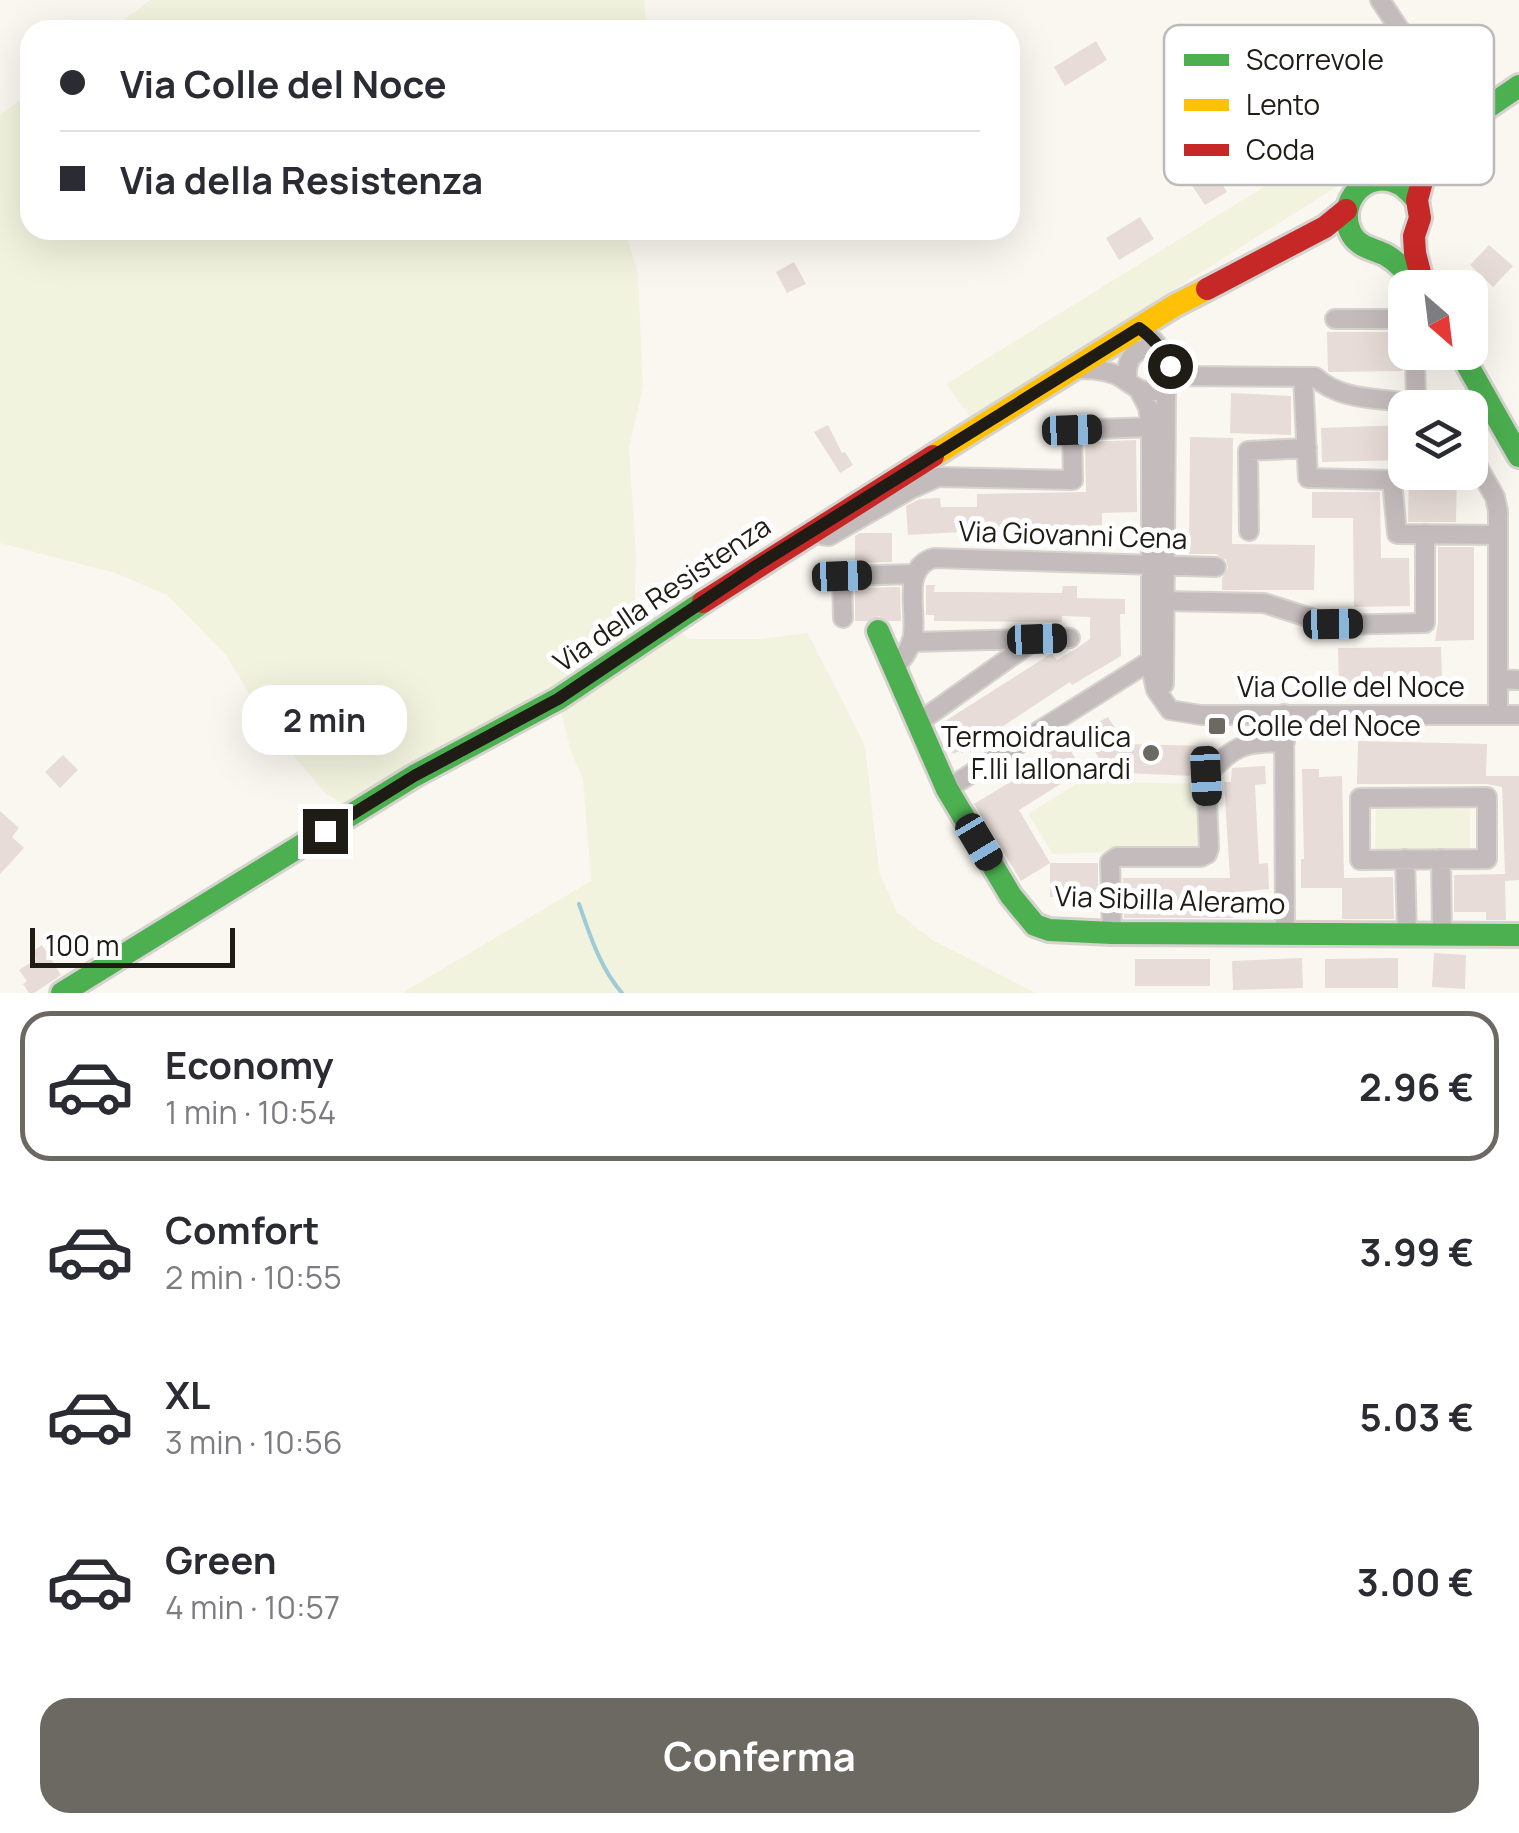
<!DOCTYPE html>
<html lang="it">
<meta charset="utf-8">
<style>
body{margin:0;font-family:Manrope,sans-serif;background:#f7f7f7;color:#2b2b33;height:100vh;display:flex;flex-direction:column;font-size:38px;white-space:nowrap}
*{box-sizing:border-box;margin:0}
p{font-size:32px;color:#7c7c81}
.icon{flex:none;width:55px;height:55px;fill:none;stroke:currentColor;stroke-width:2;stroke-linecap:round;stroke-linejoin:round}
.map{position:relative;height:993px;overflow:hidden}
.panel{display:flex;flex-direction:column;background:#fff;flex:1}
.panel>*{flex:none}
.top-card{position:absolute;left:20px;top:20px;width:1000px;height:220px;border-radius:30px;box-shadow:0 10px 40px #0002;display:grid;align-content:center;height:220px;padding:0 40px;background:#fff}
.needle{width:65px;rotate:152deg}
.controls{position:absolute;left:1388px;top:270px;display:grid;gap:20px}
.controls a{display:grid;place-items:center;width:100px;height:100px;border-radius:20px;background:#fff;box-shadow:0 10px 40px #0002;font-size:50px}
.scale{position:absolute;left:30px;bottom:25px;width:205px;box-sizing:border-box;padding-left:10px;border:5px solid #1f1b15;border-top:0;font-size:28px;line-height:35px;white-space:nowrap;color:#1f1b15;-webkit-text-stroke:8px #fff;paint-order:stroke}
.end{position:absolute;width:45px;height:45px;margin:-22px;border:12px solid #1f1b15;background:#fff;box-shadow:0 0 0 5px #fff}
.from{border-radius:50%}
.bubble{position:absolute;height:70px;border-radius:30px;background:#fff;box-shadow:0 10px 40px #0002;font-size:32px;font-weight:700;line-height:70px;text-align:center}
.car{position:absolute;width:30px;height:60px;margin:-30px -15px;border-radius:12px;box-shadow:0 0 8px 2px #0007;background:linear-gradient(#222 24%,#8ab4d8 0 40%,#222 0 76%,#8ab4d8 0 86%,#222 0)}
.top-card b{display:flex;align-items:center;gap:35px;height:95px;font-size:38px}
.top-card b+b{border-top:2px solid #e1e1e2}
.top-card i{width:25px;height:25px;background:#2b2b33}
ul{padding:18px 0 0;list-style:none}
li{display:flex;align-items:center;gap:30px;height:150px;margin:0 20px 15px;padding:0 20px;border:5px solid transparent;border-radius:30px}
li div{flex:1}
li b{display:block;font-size:38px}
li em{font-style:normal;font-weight:700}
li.selected{border-color:#6c6862}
li>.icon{width:90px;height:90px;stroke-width:1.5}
.cta{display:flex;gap:20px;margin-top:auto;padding:20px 40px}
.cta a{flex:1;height:115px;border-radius:30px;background:#6c6862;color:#fff;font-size:40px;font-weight:700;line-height:115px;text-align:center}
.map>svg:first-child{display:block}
.green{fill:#f1f3de}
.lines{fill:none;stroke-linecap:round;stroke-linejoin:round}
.stream{stroke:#9ecbd6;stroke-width:4}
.building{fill:#e7dcd7}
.street-casing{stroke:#d6d3cf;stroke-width:22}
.fast-casing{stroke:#d6d3cf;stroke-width:28}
.slow-casing{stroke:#d6d3cf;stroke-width:28}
.jam-casing{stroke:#d6d3cf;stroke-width:28}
.street{stroke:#c4bcbc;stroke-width:18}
.fast{stroke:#4caf50;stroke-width:22}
.slow{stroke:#ffc107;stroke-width:22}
.jam{stroke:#c62828;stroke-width:22}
.route{stroke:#1f1b15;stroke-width:12}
.poi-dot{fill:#6c6862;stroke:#fff;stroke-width:4}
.labels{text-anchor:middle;stroke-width:10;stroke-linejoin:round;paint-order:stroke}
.street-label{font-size:28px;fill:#1f1b15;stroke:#fff}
.poi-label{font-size:28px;fill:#1f1b15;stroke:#fff;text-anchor:start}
.key{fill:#fff;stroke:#bcbbb9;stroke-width:2.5}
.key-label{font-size:28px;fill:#1f1b15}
</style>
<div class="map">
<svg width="1519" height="993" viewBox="0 0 1519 993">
<rect width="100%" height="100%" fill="#faf7f1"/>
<path class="green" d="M150,0h494l3,30h-536z
M1423,88c8,16 20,29 3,42l-455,288 -25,-34z
M30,92v138h595l13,44 5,113 -14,61 7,106 -1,45 55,40h71l47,-6 57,113 14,126 18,40 37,29 102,52h-634l189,-112 -8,-102 -12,-27 -13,-52 -202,112 -31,-19 -54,-64 -46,-75 -58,-59 -52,-22 -115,-30v-428z
M1100,769l19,13 82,2v65l-148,5 -25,-40z
M1376,804h94v50l-95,-1z"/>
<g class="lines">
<path class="stream" d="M579,904c11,31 21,64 43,89"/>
</g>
<path class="building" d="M1096,41l11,19 -42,26 -11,-19z
M1213,170l14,22 -22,13 -14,-21z
M1140,217l14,22 -35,21 -13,-22z
M1489,245l24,21 -20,21 -23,-22z
M794,262l12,22 -19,9 -11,-21z
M1327,332h60l18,4 -2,35 -74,1 -1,-1z
M1231,393l60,3v39l-61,-2z
M828,425l14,28 3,-1 8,13 -13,8 -26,-41z
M1405,425v35l-83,2 -1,-34z
M1190,437l43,1 -1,106 83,1 -1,45h-92v-12l6,-10 -2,-8 -10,-6h-27z
M1136,440l1,72 -35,1v24l-141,2v-7l-53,3 -2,-29 14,-7 20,-1 1,9h36v-13l109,-2 -1,-50z
M1409,472h48l-1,50h-48z
M1312,492h68l1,66h28l1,48 -56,1 -1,-89h-41z
M860,533h32v29l-37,1v-27z
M1438,547h36v93l-39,1 3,-18z
M926,585h9l-1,7h28l100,1 1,-7h14v12l48,1v15h-5l1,42 -49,29 -2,-3 -108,71 -2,-2 -7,3 -14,-29 113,-72 5,7 20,-12 13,-9v-22l-28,-1v6l-128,-1v-6h-8z
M900,587l1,34h-12l-10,-5 -12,5h-12v-33z
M1441,647l1,35 -103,2 -1,-36z
M1108,717l17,27 81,2 -1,13 -8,2 -3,15 -70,-3 -23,-11 -18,-31z
M1358,741l129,3 -1,32h33v104l-14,1 1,39h-20v-8h-32v-37l51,-1 -3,-87 -15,-3h-130z
M1065,742l18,28 -64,40 31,53 -29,18 -47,-77 41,-25 -3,-4z
M63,755l15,15 -18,18 -15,-16z
M1265,766l1,18 -11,1 4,79 9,-1 1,26 -31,3v26h-114l-1,-40h107l-6,-96h7l1,-14z
M1302,769h17v8l23,-1 2,102 49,-1 1,42h-52v-31h-41v-29h3z
M0,811l19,17 -7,9 12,11 -24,26z
M1050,863h48v34h-48z
M42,945l19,30 -27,18h-5l-6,-9 4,-3 -8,-11 17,-11 -4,-7z
M1434,953l32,2 -1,34 -33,-2z
M1302,958l1,30 -70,2 -1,-29z
M1398,958v30h-73v-29z
M1135,959h75v27h-75z"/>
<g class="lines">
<defs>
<path id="street" d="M1380,0l82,123
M1335,319h54l16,5
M1139,328l10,7 28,33
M1415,352l1,52
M1074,369c13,0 27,0 40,5 14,5 26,23 43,16 8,-3 12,-10 19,-14l139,1c32,29 78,18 116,31
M1127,376c-1,-21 13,-32 33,-25
M1303,377l5,101 84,2 5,54 101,1
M1139,390l9,17 3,20v240l5,23 14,20 31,5h318
M1470,453l25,44 3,14v204
M817,528l5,7 7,1 82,-47 27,-12 135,3 -1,-50 79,-3
M1249,531l-1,-80 59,-3
M1164,601l100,2 69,22 92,-2v-89
M843,618l-1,-42 73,-2
M911,642l159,-4
M895,668c7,-9 14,-17 17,-28 7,-26 -13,-72 22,-82l282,9
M1498,679l21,1
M1164,684l2,-294 5,-17 -2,-12
M1284,714l1,220
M919,722l117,-83
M947,789l211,-133
M1487,797v62l-127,1v-62z
M1405,859l2,75
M1441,859l1,75
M1112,933l-2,-71 7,-5h84l6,-3 2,-6 -3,-72c30,-32 36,-33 79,-34"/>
<path id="fast" d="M1434,144l85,-58
M1417,200c-7,-8 -14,-16 -25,-19 -32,-9 -56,27 -40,54 8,13 22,14 34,20 14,8 24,21 34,33
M1460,352l59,104
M878,631l69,158 64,107 24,29 14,5 63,3 407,2
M62,993l352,-217 144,-77 145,-97"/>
<path id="slow" d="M933,456l241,-150 33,-17"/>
<path id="jam" d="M1424,288l-9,-35 -1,-17 6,-18 -3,-18 8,-30 20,-35
M1207,289l118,-62 21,-17
M703,602l230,-146"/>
</defs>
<use href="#street" class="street-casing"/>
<use href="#fast" class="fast-casing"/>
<use href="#slow" class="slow-casing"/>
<use href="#jam" class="jam-casing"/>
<use href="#street" class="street"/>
<use href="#fast" class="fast"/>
<use href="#slow" class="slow"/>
<use href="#jam" class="jam"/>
</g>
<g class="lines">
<path class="route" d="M325,831l89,-55 144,-77 198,-133 383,-238c13,9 26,24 31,38"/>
</g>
<g class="poi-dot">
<rect x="1207" y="716" width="20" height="20" rx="5"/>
<circle cx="1151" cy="753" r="10"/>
</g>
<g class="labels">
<g class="street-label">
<text transform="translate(1073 535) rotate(2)" y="10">Via Giovanni Cena</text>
<text transform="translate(662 594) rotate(-34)" y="10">Via della Resistenza</text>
<text x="1351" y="697">Via Colle del Noce</text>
<text transform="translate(1170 900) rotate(2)" y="10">Via Sibilla Aleramo</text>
</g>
<g class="poi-label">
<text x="1237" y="736">Colle del Noce</text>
<text x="1131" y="747" text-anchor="end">Termoidraulica<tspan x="1131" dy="32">F.lli Iallonardi</tspan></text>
</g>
</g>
<rect x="1164" y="25" width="330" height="160" rx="15" class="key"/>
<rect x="1184" y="54" width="45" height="12" fill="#4caf50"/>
<rect x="1184" y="99" width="45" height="12" fill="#ffc107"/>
<rect x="1184" y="144" width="45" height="12" fill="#c62828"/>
<g class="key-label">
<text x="1246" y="70">Scorrevole</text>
<text x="1246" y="115">Lento</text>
<text x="1246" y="160">Coda</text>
</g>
</svg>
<div class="controls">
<a><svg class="needle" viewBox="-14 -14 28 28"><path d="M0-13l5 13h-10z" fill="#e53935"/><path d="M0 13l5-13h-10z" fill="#7c7c81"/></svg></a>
<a><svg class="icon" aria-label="layers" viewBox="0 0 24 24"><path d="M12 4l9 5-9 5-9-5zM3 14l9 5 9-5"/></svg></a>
</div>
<div class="scale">100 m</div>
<i class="end from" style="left:1170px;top:366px"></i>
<i class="end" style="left:325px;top:831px"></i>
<div class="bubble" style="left:242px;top:685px;width:165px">2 min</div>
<i class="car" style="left:1072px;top:430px;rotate:88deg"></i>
<i class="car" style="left:842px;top:576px;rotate:88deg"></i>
<i class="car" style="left:1333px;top:624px;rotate:89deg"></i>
<i class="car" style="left:1037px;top:639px;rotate:88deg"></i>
<i class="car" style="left:1206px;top:776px;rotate:177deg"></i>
<i class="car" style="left:979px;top:842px;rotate:149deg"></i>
<div class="top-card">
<b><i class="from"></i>Via Colle del Noce</b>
<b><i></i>Via della Resistenza</b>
</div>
</div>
<section class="panel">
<ul>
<li class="selected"><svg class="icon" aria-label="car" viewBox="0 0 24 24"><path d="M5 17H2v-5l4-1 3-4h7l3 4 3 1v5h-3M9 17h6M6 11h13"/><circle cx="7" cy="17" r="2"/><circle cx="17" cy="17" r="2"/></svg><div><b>Economy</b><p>1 min · 10:54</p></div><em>2.96 €</em></li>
<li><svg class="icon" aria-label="car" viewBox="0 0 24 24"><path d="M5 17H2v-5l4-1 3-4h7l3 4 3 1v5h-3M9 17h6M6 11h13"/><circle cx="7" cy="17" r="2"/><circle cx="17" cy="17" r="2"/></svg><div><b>Comfort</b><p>2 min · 10:55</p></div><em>3.99 €</em></li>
<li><svg class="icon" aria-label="car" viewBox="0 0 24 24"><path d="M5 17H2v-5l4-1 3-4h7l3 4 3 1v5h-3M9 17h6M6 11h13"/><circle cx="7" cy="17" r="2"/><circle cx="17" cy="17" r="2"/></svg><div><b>XL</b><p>3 min · 10:56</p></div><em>5.03 €</em></li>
<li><svg class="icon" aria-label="car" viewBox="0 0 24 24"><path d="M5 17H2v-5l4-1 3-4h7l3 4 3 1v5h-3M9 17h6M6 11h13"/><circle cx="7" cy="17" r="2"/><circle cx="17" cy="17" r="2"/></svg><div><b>Green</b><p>4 min · 10:57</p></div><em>3.00 €</em></li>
</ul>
<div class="cta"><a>Conferma</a></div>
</section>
